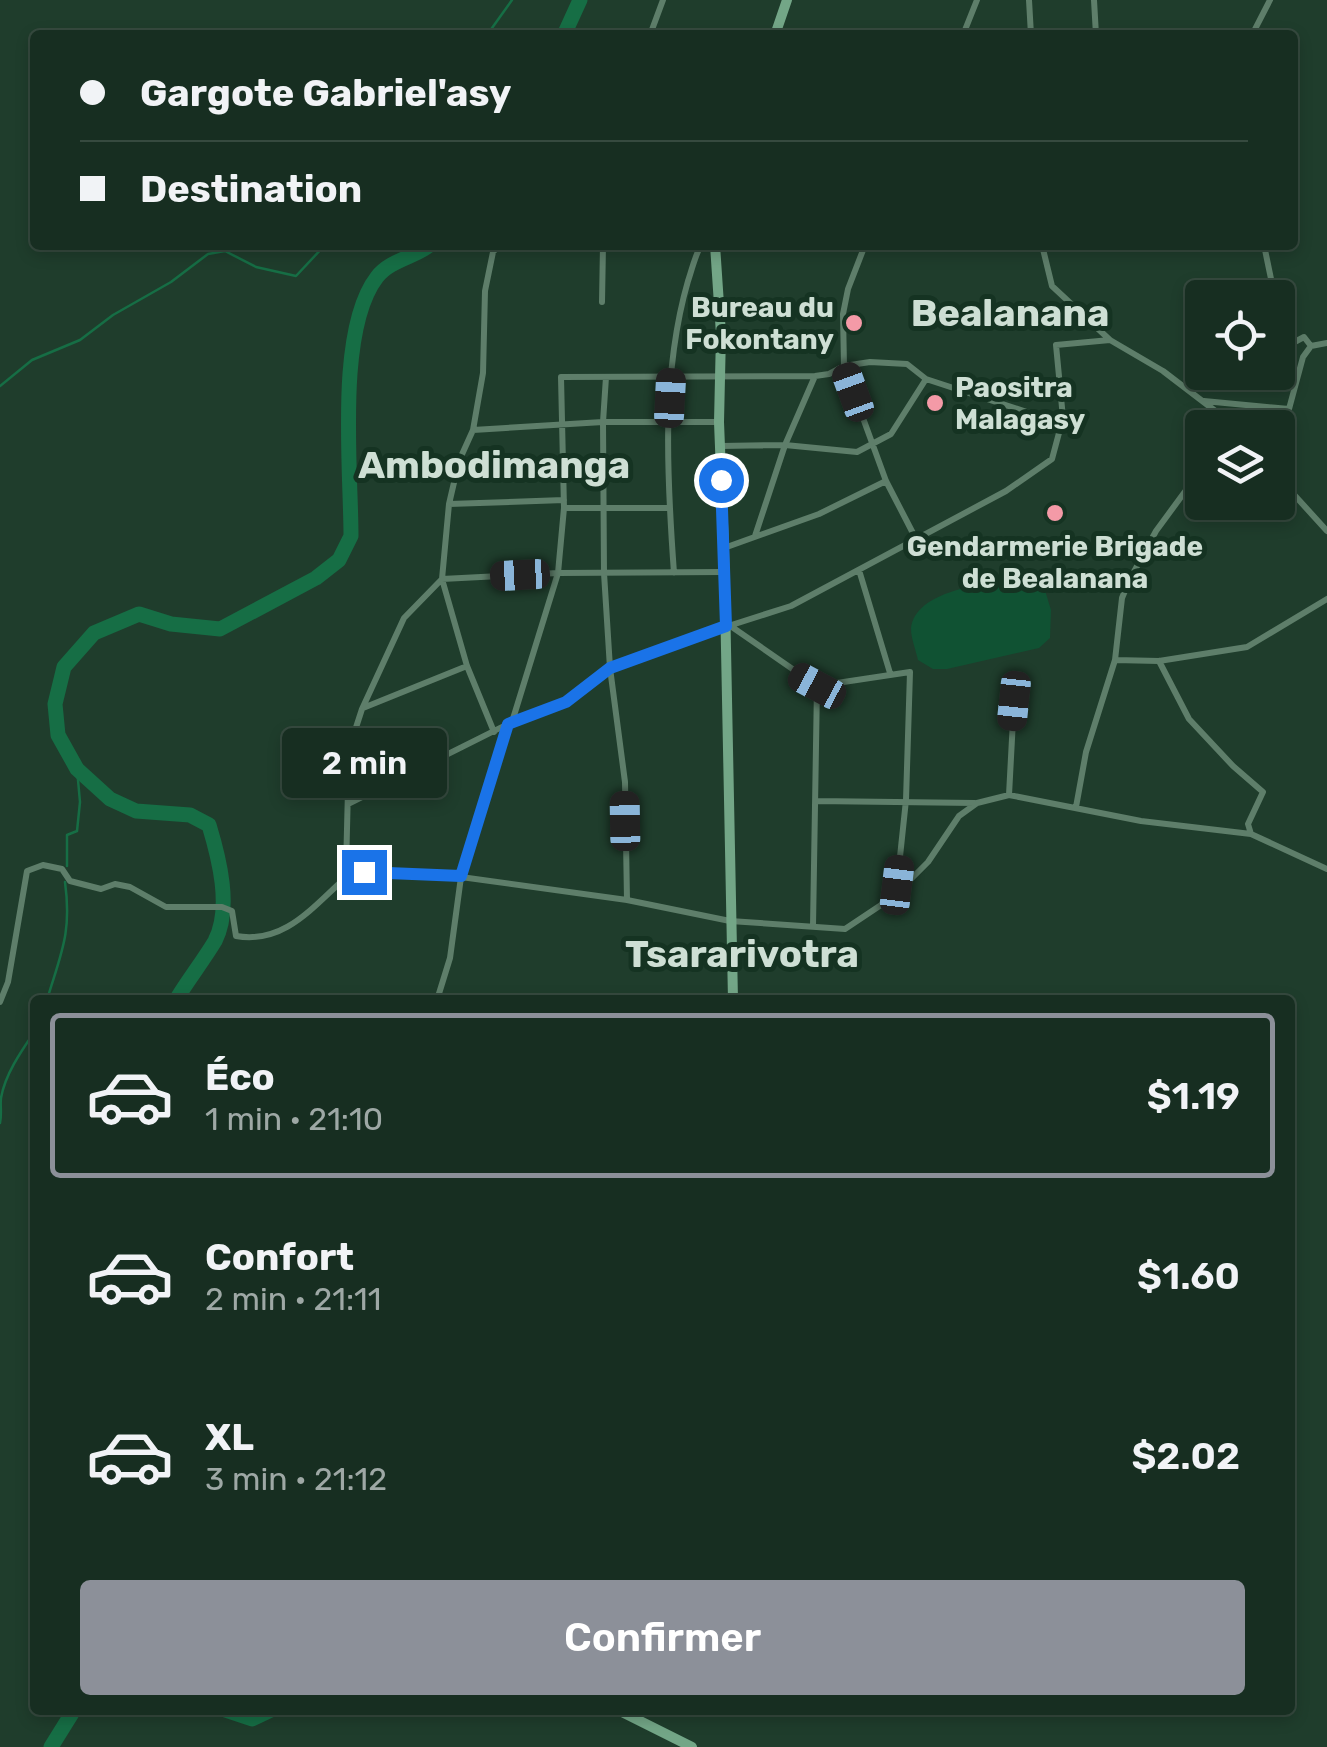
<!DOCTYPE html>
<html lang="fr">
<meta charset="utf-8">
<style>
body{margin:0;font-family:Rubik,sans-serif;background:#20362a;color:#f1f3f6;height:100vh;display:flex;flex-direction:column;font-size:38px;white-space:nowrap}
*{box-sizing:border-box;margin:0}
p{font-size:32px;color:#9ea8a5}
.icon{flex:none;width:55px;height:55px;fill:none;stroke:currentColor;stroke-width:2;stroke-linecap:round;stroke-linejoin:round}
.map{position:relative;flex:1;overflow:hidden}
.side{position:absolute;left:30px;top:995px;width:1265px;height:720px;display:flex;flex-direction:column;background:#172e21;border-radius:10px;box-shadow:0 5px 15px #0003,0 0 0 2px #364a3f}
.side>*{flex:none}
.hud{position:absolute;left:30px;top:30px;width:1268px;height:220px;border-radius:10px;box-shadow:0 5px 15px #0003,0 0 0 2px #364a3f;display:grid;align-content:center;height:220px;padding:0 50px;background:#172e21}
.controls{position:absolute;left:1185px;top:280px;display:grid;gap:20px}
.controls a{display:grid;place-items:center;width:110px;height:110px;border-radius:10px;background:#172e21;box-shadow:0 5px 15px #0003,0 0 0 2px #364a3f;font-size:50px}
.end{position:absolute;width:45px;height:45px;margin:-22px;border:12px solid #1a73e8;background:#fff;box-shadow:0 0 0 5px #fff}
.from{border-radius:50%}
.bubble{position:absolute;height:70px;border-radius:10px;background:#172e21;box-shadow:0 5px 15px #0003,0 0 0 2px #364a3f;font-size:32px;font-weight:600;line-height:70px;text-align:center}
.car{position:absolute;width:30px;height:60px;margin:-30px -15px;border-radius:12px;box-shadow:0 0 8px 2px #0007;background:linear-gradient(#222 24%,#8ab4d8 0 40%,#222 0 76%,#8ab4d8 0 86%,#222 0)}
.hud b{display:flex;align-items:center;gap:35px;height:95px;font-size:38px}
.hud b+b{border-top:2px solid #364a3f}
.hud i{width:25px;height:25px;background:#f1f3f6}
ul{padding:18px 0 0;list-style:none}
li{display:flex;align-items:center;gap:30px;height:165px;margin:0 20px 15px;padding:0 30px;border:5px solid transparent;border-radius:10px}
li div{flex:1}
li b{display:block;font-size:38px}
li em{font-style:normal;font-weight:600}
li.on{border-color:#8c9099}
li>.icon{width:90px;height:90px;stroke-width:1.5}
.cta{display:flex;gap:20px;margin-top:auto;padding:20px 50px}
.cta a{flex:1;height:115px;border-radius:10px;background:#8c9099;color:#fff;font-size:40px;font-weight:600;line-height:115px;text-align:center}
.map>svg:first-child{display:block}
.green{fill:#105233}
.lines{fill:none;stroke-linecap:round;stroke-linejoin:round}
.stream{stroke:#166e45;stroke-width:2.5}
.river{stroke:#166e45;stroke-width:15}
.street{stroke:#5e7e6a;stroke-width:6}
.secondary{stroke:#73a687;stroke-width:10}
.route{stroke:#1a73e8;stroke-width:12}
.poi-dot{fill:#f49aa7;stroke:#153322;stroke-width:4}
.labels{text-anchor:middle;stroke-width:10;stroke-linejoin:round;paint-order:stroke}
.poi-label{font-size:28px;font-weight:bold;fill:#cedfd4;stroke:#153322;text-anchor:end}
.district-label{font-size:38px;font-weight:bold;fill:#cedfd4;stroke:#153322}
</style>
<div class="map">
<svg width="1327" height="1747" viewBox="0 0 1327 1747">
<rect width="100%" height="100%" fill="#1f3d2c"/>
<path class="green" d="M1021,577l23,10 7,23 -1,28 -11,10 -92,21h-14l-15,-9c-2,-9 -7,-22 -7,-31 4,-41 79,-45 110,-52z"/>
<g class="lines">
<path class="stream" d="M487,35l25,-35
M0,386l32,-26 48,-20 33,-25 58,-33 37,-28 17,-3 31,16 40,9 29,-31
M67,866v-31l10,-4 3,-29 -3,-33
M47,1000c14,-47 25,-67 18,-118
M0,1123c2,-9 0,-17 1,-25 4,-24 21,-48 34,-67"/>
<path class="river" d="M564,35l16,-35
M176,1000c12,-20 27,-39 39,-59 17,-33 4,-83 -6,-116l-19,-10 -54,-4 -26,-12 -33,-30 -19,-34 -3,-31 9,-37 30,-34 45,-19 32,10 49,5 96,-51 23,-18 12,-24c0,-67 -15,-206 26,-259 13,-17 38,-20 53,-32
M225,1710l27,9 19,-9
M51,1747l23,-37"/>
<path class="street" d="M1029,0l2,35
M1094,0l2,35
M650,35l13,-35
M963,35l14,-35
M1252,35l18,-35
M603,245l95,4
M865,245l-17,44 -5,25 1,52 42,115 30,58
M1042,245l10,41 58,54 53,31 55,42 14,15
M1264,245l11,53
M602,302l1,-57
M1278,310l5,28 6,7 15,-8 7,9
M606,377l-3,45 1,151 6,95 15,114 2,118
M1204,401l85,8 14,-52 8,-11 16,-3
M1213,428l5,-15
M473,430l130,-8h116
M721,446l64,-1 72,7 34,-18 35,-55
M1278,477l49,54
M449,504l115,-4
M564,508h105
M755,536l30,-91 30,-69
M724,548l95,-34 67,-33
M859,570l31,103
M674,573c-7,-96 -13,-199 14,-292 4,-12 7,-25 13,-36
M1115,660l44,1 88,-14 80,-48
M1159,661l30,58 44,47 30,26 -15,32 3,10
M363,708l104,-42
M512,722l46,-149 6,-65 -3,-131 254,-1 14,-2 15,-8 26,-4 37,2 19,15 104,34 33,5
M494,732l-27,-66 -25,-87 7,-75 10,-43 14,-31 10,-57 2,-82 8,-39 7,-7
M1009,795l5,-94
M816,801l159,2
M348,804l164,-82 53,-20 45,-34 62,-24 119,-38 215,-115 46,-32 11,-41 -7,-73 54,-5
M1076,807l10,-55 29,-92 7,-62 7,-17 27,-50 36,-49 10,-27
M346,869l115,8 166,23 103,21 115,8 39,-26 13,-18 9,-85 4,-128 -93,14 -85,-59
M898,884l13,-5 17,-17 31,-46 18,-13 32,-8 132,26 110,13 76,35
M813,926l4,-240
M437,1000l13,-42 11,-81 46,-151
M0,1002l8,-20 19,-111 16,-6 19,4 8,12 31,8 14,-5 15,3 36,20h56l10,4 4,25c47,8 74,-26 106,-55l4,-12 3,-120 13,-40 42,-91 38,-39 116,-6 165,-1"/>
<path class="secondary" d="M775,35l12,-35
M715,245l6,89 -2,88 5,126 9,452
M618,1710l74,37"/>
</g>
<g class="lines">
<path class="route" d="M364,872l97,4 47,-152 58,-22 44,-34 116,-42 -5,-146"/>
</g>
<g class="poi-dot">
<circle cx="854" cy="323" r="10"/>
<circle cx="935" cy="403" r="10"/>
<circle cx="1055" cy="513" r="10"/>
</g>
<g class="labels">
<g class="poi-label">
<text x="834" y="317">Bureau du<tspan x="834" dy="32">Fokontany</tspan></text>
<text x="955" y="397" text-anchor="start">Paositra<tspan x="955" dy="32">Malagasy</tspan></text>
<text x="1055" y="556" text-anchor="middle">Gendarmerie Brigade<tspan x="1055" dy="32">de Bealanana</tspan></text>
</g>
<g class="district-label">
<text x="1010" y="326">Bealanana</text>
<text x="494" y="478">Ambodimanga</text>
<text x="742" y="967">Tsararivotra</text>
</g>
</g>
</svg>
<div class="controls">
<a><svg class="icon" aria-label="locate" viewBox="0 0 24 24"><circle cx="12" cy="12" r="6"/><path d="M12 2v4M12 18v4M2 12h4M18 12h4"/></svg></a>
<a><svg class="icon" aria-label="layers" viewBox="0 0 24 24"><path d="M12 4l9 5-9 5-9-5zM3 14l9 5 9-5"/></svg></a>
</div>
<i class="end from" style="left:721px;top:480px"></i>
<i class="end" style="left:364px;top:872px"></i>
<div class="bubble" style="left:282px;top:728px;width:165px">2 min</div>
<i class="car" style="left:853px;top:392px;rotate:340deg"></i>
<i class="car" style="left:670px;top:398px;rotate:3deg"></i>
<i class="car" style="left:520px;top:575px;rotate:267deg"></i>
<i class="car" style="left:817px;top:686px;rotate:298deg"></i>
<i class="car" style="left:1014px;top:701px;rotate:186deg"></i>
<i class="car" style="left:625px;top:821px;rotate:359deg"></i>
<i class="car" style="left:897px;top:885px;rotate:7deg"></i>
<div class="hud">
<b><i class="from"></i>Gargote Gabriel'asy</b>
<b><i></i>Destination</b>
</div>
<section class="side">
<ul>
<li class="on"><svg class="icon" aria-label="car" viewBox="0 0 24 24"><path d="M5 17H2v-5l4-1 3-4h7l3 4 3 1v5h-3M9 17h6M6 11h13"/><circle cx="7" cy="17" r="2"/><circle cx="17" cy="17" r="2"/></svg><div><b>Éco</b><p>1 min · 21:10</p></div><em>$1.19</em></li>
<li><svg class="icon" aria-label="car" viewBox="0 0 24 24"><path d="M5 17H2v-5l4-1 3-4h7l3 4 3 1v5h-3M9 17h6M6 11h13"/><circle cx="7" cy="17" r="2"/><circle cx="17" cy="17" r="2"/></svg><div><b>Confort</b><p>2 min · 21:11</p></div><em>$1.60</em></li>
<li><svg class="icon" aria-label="car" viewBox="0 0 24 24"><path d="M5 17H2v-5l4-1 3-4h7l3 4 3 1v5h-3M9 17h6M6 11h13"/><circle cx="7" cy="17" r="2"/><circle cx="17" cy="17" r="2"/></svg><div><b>XL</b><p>3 min · 21:12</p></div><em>$2.02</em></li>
</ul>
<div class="cta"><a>Confirmer</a></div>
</section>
</div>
